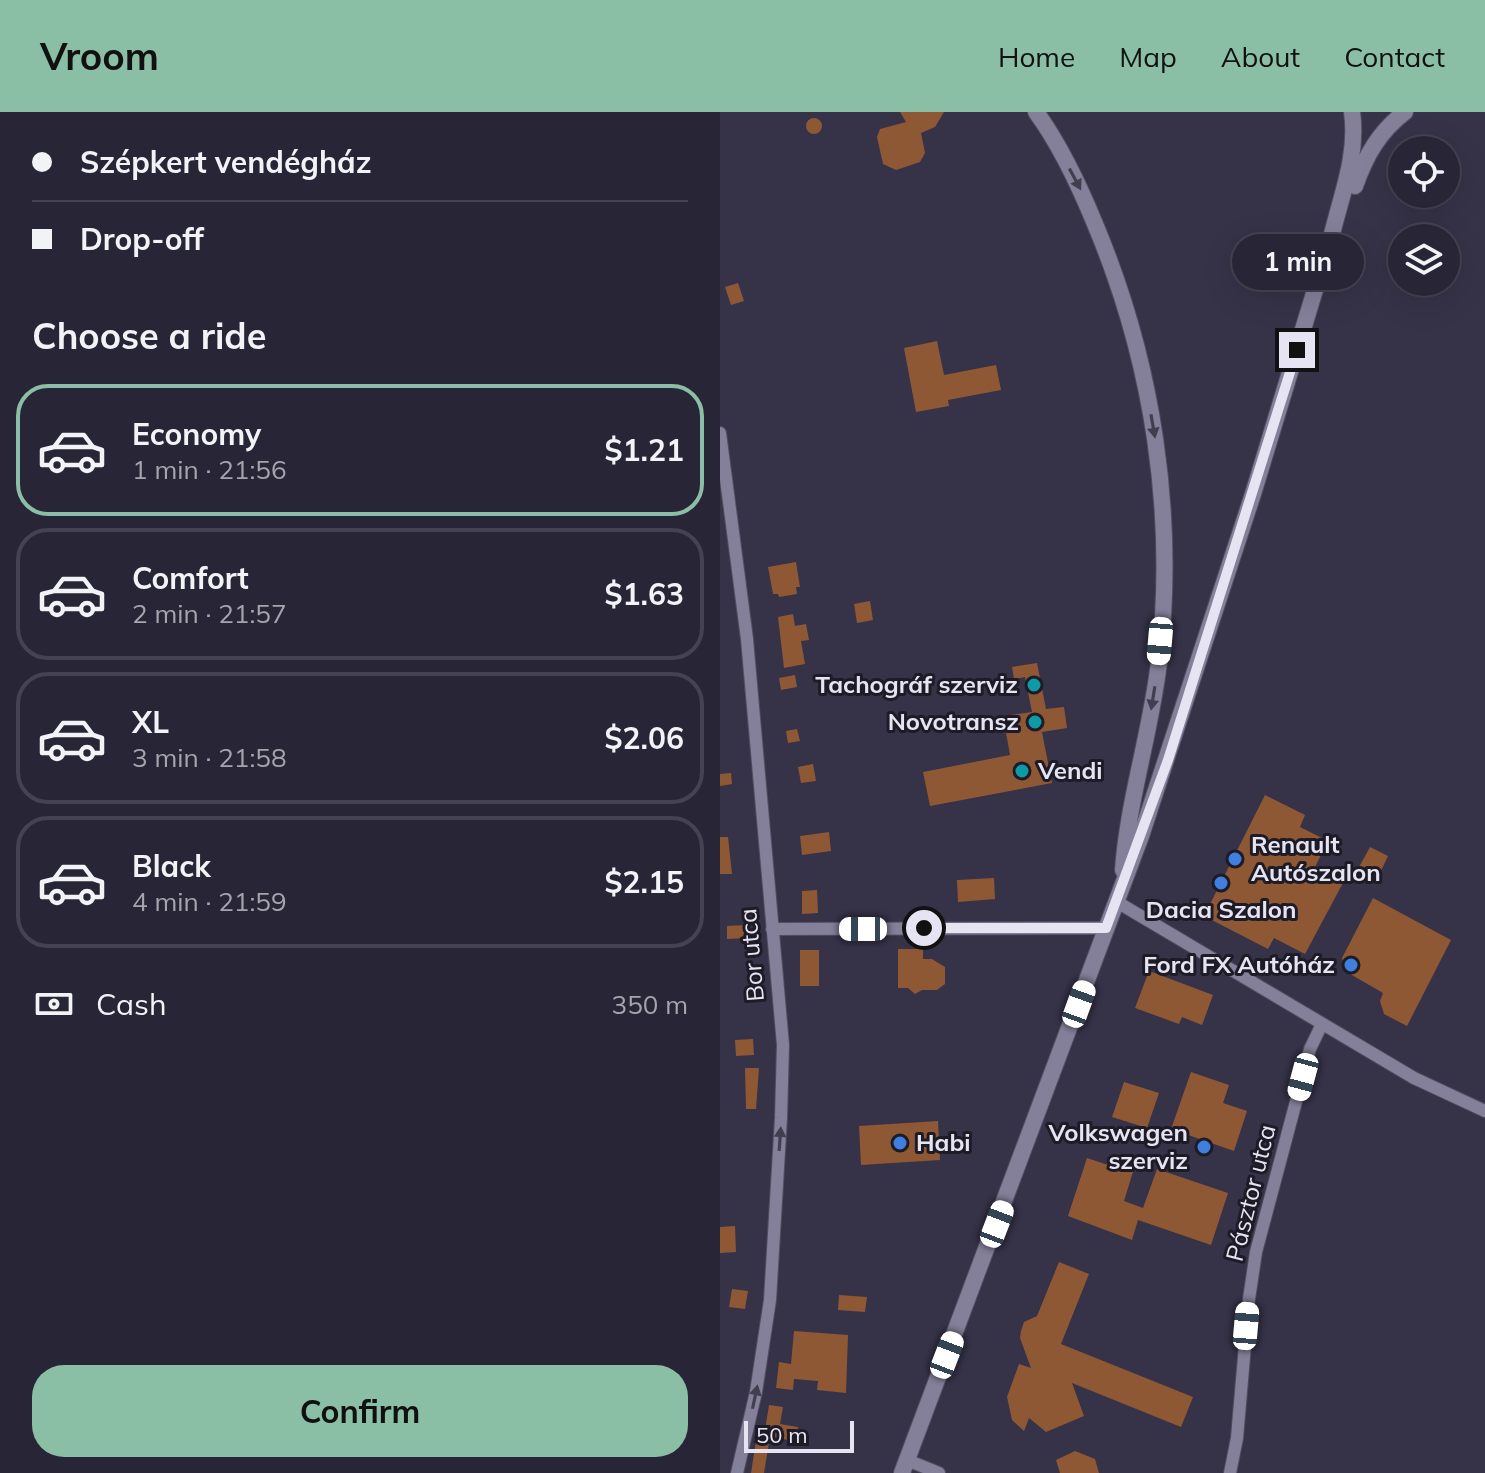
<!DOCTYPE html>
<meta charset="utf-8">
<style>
body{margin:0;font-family:Mulish,sans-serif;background:#343242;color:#f1f3f6;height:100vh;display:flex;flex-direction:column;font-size:30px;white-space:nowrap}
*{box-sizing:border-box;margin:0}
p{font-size:26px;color:#a5a5ad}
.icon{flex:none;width:44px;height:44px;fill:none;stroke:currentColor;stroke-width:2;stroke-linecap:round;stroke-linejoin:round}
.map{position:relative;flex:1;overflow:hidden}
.side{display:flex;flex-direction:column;background:#282636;width:720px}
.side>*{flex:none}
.banner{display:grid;align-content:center;height:176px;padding:0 32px;background:#282636}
.fabs{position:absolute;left:668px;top:24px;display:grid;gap:16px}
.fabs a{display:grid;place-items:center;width:72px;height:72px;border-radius:50%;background:#282636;box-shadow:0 8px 32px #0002,0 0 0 2px #444351;font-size:40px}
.scale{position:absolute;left:24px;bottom:20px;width:110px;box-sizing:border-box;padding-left:8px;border:4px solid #e6e4f2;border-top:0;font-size:22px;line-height:28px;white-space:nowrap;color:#e6e4f2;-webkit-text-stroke:6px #1d1c26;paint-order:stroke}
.end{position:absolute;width:36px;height:36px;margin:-18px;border:10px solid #e6e4f2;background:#111;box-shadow:0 0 0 4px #111}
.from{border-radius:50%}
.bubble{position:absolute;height:56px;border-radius:28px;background:#282636;box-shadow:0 8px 32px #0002,0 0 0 2px #444351;font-size:26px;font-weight:700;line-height:56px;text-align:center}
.car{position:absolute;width:24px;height:48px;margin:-24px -12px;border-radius:10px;box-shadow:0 0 6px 2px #0007;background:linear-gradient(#fff 24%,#345 0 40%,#fff 0 76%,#345 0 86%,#fff 0)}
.banner b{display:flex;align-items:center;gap:28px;height:76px;font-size:30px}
.banner b+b{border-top:2px solid #444351}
.banner i{width:20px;height:20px;background:#f1f3f6}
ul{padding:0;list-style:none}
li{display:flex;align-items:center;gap:24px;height:132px;margin:0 16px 12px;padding:0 16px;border:4px solid #444351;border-radius:32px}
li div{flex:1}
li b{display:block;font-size:30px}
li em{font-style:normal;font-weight:700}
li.selected{border-color:#8abfa5}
li>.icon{width:72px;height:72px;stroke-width:1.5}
h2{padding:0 32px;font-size:36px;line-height:96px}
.pay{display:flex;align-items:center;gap:20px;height:88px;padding:0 32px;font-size:30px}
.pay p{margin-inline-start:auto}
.action{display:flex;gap:16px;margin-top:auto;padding:16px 32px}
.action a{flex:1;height:92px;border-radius:32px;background:#8abfa5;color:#111;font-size:32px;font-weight:700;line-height:92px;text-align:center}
header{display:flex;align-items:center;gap:48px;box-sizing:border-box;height:112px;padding:0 40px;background:#8abfa5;color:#111}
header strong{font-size:38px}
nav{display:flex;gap:44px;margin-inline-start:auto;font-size:28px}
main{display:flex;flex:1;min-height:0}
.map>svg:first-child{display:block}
.building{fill:#8e5835}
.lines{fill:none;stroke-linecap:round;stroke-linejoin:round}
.minor-casing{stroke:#524e61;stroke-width:14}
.tertiary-casing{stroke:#524e61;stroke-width:18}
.minor{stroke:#85809a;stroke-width:12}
.tertiary{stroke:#85809a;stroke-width:16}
.oneway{fill:#413f4f}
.route{stroke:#e6e4f2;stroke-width:10}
.culture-dot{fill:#0f9aa8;stroke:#1d1c26;stroke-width:3}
.shop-dot{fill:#3f7fe0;stroke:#1d1c26;stroke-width:3}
.labels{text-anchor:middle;stroke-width:6;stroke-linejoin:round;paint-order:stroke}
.poi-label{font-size:24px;font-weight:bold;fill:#e6e4f2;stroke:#1d1c26;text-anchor:end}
.street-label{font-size:24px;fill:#e6e4f2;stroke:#1d1c26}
</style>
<header>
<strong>Vroom</strong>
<nav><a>Home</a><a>Map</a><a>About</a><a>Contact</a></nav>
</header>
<main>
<section class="side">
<div class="banner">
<b><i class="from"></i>Szépkert vendégház</b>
<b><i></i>Drop-off</b>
</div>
<h2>Choose a ride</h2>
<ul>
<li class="selected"><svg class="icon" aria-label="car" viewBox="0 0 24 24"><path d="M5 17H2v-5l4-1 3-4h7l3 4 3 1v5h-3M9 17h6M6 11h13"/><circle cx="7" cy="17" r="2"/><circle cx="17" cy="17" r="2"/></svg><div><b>Economy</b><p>1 min · 21:56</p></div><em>$1.21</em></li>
<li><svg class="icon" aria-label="car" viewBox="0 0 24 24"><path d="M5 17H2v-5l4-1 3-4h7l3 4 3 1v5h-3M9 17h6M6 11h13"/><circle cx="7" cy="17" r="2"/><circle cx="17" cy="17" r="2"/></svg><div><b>Comfort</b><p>2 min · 21:57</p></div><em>$1.63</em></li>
<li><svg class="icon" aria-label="car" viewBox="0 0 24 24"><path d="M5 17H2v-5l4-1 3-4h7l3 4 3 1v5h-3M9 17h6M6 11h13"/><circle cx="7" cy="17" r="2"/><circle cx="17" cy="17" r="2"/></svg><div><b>XL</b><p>3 min · 21:58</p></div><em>$2.06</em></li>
<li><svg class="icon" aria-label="car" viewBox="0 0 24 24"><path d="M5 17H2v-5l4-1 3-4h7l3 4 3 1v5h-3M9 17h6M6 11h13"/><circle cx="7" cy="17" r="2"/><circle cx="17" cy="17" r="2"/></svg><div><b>Black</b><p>4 min · 21:59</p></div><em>$2.15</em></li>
</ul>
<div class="pay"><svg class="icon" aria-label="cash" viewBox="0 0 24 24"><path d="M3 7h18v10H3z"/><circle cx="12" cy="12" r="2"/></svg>Cash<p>350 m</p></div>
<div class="action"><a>Confirm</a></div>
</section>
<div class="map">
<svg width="765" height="1361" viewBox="0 0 765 1361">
<rect width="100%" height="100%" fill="#363248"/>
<path class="building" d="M180,0h44l-9,15 -14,6 4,20 -5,9 -24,8 -13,-6 -6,-27 3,-8 26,-7z
M86 14a8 8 0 1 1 16 0a8 8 0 1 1-16 0Z
M18,171l6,18 -13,4 -6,-18z
M217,229l7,34 52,-10 5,25 -53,10 1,6 -33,6 -12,-64z
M76,450l4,25h-4l1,7 -18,3 -1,-3h-5l-5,-27z
M150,489l3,19 -16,3 -3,-19z
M73,502l2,12 11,-2 3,16 -8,1 4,23 -21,4 -6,-51z
M317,551l9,46 18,-2 3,21 -25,4 10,51 -122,23 -7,-34 87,-17 -7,-39 29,-4 -7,-35 -11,2 -2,-12z
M75,563l2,12 -16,3 -2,-12z
M77,617l3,12 -12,2 -2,-12z
M93,652l3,17 -15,2 -3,-16z
M11,661l1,11 -12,2v-12z
M545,683l40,20 -5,12 28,14 -13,26 29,14 -39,73 -31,-16 -6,11 -64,-33z
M109,720l2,19 -29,4 -2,-19z
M0,725h8l4,37h-12z
M650,735l18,9 -10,21 -19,-10z
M274,766l1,21 -37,3 -1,-22z
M97,778l1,23 -16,1v-23z
M653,786l78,42 -44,86 -23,-12 -4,-13 3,-8 -38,-22 -3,-13z
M25,813l1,13 -19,1v-13z
M178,837h25v10h9l13,8v17l-8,6h-15l-7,4 -7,-6h-10z
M80,838h19v36h-19z
M429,859l64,24 -11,30 -20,-8 -3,7 -44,-16z
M33,927l1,16 -18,1 -1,-16z
M25,956h14l-3,41h-10z
M471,960l38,13 -6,18 24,8 -13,40 -63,-22z
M404,970l35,11 -12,35 -35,-11z
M218,1009l2,39 -79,5 -2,-39z
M401,1045l15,5 -12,39 19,7 14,-39 71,24 -17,52 -73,-25 -6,20 -64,-24 19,-58 30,10z
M15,1114l1,26 -16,1v-26z
M339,1150l30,12 -28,70 132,53 -12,30 -109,-44 12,33 -38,16 -17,-14 -5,13 -12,-11 -5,-23 12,-33 12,4 -11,-30 1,-7 3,-9 13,-6z
M12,1177l16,2 -3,18 -16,-2z
M119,1183l28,2 -2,15 -27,-2z
M74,1219l54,4 -2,58 -29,-3 1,-9 -24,-2 -1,11 -17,-2 3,-26 12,2z
M49,1293l14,2 -3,17 18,3 -3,14 -31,-5z
M36,1329l13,2 -5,30h-13z
M355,1339l20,8 4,14h-39l-4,-13z"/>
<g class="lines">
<defs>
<path id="minor" d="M0,321l27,206 36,406 -2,73 -11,182 -14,92 -19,81
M397,790l297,176 71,33
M52,817l334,-1
M187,1348l32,13
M510,1361l7,-35 12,-139 7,-47 54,-203 12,-25"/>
<path id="tertiary" d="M316,0c25,34 43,73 59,112 58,138 81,290 64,438 -8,70 -31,138 -36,208
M635,74c11,-31 24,-54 50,-74
M182,1361l239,-637 112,-342 79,-260c10,-41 26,-80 20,-122"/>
</defs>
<use href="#minor" class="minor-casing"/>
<use href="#tertiary" class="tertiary-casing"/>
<use href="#minor" class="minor"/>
<use href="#tertiary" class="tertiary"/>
</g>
<defs><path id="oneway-solid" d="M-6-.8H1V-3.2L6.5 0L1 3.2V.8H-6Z" transform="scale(2)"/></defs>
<g class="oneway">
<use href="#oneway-solid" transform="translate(355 67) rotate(62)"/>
<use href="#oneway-solid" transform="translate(433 314) rotate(80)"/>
<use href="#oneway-solid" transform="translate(433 586) rotate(99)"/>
<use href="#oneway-solid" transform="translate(60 1027) rotate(-86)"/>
<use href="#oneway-solid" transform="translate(35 1285) rotate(-78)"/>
</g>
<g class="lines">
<path class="route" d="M204,816h182l62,-168 129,-410"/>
</g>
<g class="culture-dot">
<circle cx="314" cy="573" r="8"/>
<circle cx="315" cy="610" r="8"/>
<circle cx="302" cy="659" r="8"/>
</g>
<g class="shop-dot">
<circle cx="515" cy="747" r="8"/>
<circle cx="501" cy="771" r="8"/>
<circle cx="631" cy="853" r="8"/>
<circle cx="180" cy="1031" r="8"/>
<circle cx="484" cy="1035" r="8"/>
</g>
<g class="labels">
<g class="poi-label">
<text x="298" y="581">Tachográf szerviz</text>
<text x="299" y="618">Novotransz</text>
<text x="318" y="667" text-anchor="start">Vendi</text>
<text x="531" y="741" text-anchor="start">Renault<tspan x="531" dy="28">Autószalon</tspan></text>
<text x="501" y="806" text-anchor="middle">Dacia Szalon</text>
<text x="615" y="861">Ford FX Autóház</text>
<text x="468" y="1029">Volkswagen<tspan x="468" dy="28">szerviz</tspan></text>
<text x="196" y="1039" text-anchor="start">Habi</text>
</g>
<g class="street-label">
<text transform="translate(32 843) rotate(-95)" y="8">Bor utca</text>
<text transform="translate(531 1081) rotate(-76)" y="8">Pásztor utca</text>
</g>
</g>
</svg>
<div class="fabs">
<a><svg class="icon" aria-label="locate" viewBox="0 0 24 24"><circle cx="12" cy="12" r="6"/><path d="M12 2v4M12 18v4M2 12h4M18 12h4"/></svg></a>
<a><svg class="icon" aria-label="layers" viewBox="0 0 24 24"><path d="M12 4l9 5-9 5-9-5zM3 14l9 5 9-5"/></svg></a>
</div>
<div class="scale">50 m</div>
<i class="end from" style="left:204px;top:816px"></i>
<i class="end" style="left:577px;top:238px"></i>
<div class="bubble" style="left:512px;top:122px;width:132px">1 min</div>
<i class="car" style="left:440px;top:529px;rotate:185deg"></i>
<i class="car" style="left:143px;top:817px;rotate:270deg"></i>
<i class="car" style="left:359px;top:892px;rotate:20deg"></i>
<i class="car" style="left:583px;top:965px;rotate:195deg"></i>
<i class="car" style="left:277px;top:1112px;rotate:21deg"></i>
<i class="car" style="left:526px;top:1214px;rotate:5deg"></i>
<i class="car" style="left:227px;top:1243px;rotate:21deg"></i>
</div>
</main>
